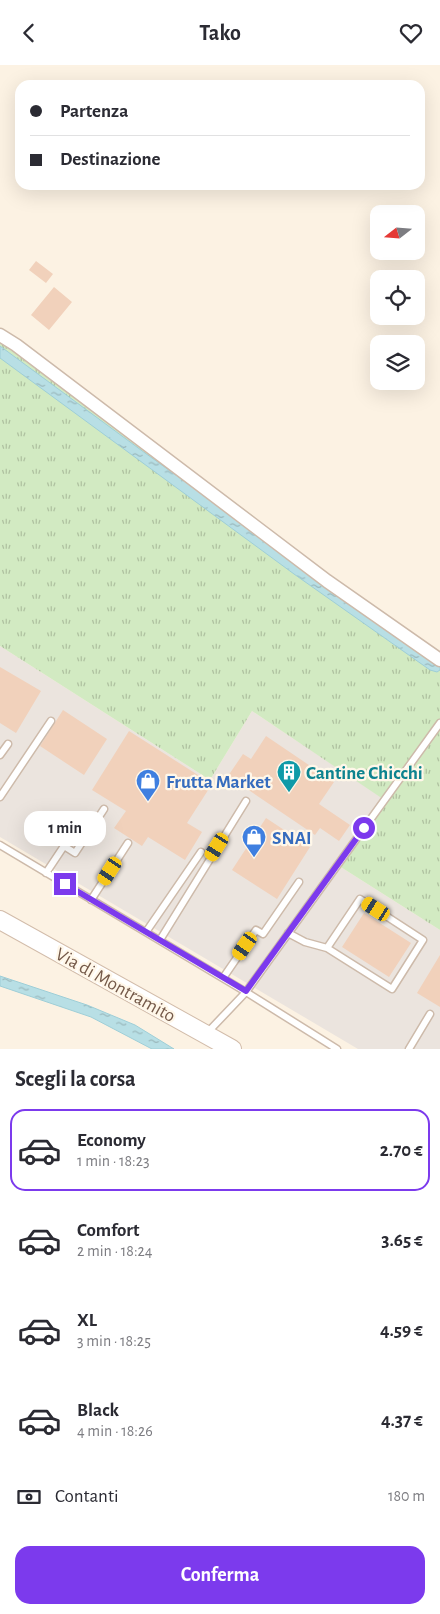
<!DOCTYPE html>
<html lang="it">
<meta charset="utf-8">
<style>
body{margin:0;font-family:"Alegreya Sans",sans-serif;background:#f2f2f3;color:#2b2b33;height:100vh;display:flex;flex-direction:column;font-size:19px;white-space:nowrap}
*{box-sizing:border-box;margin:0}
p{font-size:16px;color:#7c7c81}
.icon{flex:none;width:28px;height:28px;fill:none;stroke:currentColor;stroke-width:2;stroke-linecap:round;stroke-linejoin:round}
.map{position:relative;height:984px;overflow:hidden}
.panel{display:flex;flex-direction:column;background:#fff;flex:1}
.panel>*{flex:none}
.top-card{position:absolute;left:15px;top:15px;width:410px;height:110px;border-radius:15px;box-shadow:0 5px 20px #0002;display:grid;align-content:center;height:110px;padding:0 15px;background:#fff}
.needle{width:32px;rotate:253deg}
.fabs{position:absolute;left:370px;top:140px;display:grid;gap:10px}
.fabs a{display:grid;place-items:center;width:55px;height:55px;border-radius:10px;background:#fff;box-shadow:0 5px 20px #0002;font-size:25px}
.end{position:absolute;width:22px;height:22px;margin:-11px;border:6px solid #7c3aed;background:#fff;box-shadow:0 0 0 2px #fff}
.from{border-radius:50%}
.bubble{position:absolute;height:35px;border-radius:15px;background:#fff;box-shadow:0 5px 20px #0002;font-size:16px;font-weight:700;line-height:35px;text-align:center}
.car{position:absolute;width:15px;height:30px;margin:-15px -8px;border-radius:6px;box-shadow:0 0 4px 1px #0007;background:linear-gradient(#f5c518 24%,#345 0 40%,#f5c518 0 76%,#345 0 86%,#f5c518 0)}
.top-card b{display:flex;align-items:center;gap:18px;height:48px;font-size:19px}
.top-card b+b{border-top:1px solid #e1e1e2}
.top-card i{width:12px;height:12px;background:#2b2b33}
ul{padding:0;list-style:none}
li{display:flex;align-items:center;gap:15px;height:82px;margin:0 10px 8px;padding:0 5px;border:2px solid transparent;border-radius:15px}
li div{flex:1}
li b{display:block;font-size:19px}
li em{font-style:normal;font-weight:700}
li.selected{border-color:#7c3aed}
li>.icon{width:45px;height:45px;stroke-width:1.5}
h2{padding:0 15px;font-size:22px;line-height:60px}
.pay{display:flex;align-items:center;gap:12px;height:55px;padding:0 15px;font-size:19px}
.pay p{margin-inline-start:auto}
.primary-button{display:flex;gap:10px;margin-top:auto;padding:10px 15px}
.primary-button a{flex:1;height:58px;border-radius:15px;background:#7c3aed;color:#fff;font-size:20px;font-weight:700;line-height:58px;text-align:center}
header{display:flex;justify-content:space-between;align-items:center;height:65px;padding:0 15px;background:#fff;font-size:22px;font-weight:700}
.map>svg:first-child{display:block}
.industrial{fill:#ebe4de}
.grass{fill:url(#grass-tufts)}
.water{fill:url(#water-ripples);stroke:#9eced7}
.building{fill:#f1d1bb}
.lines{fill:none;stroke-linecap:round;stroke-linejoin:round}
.lane-casing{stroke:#cdbaaa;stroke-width:9}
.street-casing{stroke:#cdbaaa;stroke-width:15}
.secondary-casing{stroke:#d2bcaa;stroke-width:20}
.lane{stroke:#fff;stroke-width:6}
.street{stroke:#fff;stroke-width:12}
.secondary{stroke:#fff;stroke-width:18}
.route{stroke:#7c3aed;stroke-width:6}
.labels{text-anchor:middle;stroke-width:4.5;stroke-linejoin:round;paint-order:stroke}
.culture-label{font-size:19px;font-weight:bold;fill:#0d838f;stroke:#fff7e9;text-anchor:start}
.shop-label{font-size:19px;font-weight:bold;fill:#366cbe;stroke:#fff7e9;text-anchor:start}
.street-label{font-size:19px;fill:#745949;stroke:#fff7e9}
</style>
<header><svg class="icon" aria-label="back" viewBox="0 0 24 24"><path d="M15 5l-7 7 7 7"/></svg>Tako<svg class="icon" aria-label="heart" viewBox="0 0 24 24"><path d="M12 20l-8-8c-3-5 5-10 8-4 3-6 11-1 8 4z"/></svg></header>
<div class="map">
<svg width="440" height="984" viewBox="0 0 440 984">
<defs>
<pattern id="grass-tufts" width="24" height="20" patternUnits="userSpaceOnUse" patternTransform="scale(1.25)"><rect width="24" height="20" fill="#d2eac2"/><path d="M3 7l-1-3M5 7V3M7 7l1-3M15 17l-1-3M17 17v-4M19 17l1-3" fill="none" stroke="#afc1a0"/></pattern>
<pattern id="water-ripples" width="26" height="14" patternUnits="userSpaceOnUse" patternTransform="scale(1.25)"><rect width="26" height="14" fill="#b8dfe5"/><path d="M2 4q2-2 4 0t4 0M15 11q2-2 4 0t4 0" fill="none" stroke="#9ab8bc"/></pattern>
</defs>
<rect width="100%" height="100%" fill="#fcf2e3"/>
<path class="industrial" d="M0,581l210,134 42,-69 132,88 -48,65 104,66v119h-82l-358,-212z"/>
<path class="grass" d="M0,269l60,39 192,142 77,64 111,78v273l-104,-66 47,-65 -131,-88 -42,69 -210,-134z"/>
<path class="water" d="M0,281l145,107 291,208 4,-5v14l-3,2 -7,-2 -136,-96 -294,-216z
M0,911l87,29 48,20 39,24h-22l-61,-32 -91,-31z"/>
<path class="building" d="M36,196l17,13 -7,9 -17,-13z
M54,222l18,15 -23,28 -18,-15z
M0,602l41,24 -25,42 -16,-10z
M63,645l44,29 -23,36 -44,-29z
M129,666l83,53 -25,39 15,9 -17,28 -37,-23 -6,9 -28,-18 12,-17 -34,-21z
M266,671l68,46 -15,22 31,21 -11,16 -19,-13 -5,7 -87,-59 15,-22 8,5z
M266,753l44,29 -33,52 -45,-29z
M364,848l47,30 -22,34 -47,-30z
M440,890v52l-23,-14z"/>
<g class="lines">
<defs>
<path id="lane" d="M0,690l8,-11
M0,732l51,-76
M0,780l246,147 91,57
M46,808l18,-27 11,7 29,-44
M91,835l37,-57
M146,867l55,-80
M288,868l17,9 22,6 33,-49 63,41 -31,49 -65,-41
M160,875l86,-139
M223,913l33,-48 7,4 36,-52
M207,968l39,-41 194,-269
M409,984l21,-35"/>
<path id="street" d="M0,270l16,10 311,236 113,79"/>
<path id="secondary" d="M0,855l232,129"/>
</defs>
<use href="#lane" class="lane-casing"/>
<use href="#street" class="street-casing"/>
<use href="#secondary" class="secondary-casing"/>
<use href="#lane" class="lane"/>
<use href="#street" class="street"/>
<use href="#secondary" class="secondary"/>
</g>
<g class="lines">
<path class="route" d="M65,819l181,107 118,-163"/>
</g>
<defs>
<symbol id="building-pin" viewBox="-11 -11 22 30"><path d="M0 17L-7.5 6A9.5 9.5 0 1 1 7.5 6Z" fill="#0f9aa8" stroke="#fff7e9"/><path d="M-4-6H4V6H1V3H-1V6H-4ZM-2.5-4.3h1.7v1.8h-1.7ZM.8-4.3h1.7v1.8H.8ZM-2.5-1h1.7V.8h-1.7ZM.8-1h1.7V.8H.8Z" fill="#fff"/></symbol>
<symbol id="shop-pin" viewBox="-11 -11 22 30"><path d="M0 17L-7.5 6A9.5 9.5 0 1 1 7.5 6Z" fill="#3f7fe0" stroke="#fff7e9"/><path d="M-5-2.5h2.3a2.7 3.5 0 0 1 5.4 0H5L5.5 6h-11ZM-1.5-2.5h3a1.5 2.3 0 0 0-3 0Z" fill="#fff"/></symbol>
</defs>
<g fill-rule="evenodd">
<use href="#building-pin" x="275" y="693" width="28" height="38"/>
<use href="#shop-pin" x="134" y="702" width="28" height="38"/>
<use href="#shop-pin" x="240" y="758" width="28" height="38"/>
</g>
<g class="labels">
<g class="culture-label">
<text x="306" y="714">Cantine Chicchi</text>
</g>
<g class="shop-label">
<text x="166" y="723">Frutta Market</text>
<text x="272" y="779">SNAI</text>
</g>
<g class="street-label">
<text transform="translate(116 919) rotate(29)" y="7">Via di Montramito</text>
</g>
</g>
</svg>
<div class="fabs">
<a><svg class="needle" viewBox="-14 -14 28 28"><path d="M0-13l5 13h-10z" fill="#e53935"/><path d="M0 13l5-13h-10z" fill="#7c7c81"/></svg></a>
<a><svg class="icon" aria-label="locate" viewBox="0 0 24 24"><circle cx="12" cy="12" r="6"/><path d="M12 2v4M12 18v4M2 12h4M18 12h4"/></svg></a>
<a><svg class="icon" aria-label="layers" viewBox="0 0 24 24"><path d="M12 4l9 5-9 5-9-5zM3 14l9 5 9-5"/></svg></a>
</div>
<i class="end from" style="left:364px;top:763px"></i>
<i class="end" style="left:65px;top:819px"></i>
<div class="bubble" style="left:24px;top:746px;width:82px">1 min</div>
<i class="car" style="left:217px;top:782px;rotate:212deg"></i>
<i class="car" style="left:110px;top:806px;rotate:213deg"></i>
<i class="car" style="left:376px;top:844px;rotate:303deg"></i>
<i class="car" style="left:245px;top:881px;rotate:215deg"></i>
<div class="top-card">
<b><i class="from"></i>Partenza</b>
<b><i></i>Destinazione</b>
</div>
</div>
<section class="panel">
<h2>Scegli la corsa</h2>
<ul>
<li class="selected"><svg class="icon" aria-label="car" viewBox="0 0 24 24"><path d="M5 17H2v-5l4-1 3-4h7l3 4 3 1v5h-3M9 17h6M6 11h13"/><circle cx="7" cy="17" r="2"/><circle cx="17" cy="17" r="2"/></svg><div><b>Economy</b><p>1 min · 18:23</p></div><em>2.70 €</em></li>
<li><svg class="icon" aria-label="car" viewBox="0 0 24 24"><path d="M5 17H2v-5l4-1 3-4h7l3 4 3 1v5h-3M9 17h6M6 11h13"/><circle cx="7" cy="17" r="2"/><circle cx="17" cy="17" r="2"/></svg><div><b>Comfort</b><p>2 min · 18:24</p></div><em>3.65 €</em></li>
<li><svg class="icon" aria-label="car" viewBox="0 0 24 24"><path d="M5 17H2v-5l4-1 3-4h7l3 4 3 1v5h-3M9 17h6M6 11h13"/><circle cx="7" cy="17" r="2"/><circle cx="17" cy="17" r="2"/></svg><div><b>XL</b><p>3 min · 18:25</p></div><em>4.59 €</em></li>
<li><svg class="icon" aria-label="car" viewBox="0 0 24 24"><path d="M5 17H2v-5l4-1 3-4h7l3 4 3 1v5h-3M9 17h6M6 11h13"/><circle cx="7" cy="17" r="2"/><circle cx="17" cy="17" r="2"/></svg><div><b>Black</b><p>4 min · 18:26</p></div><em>4.37 €</em></li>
</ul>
<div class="pay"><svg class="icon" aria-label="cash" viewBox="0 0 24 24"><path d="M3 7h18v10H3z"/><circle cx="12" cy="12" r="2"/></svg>Contanti<p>180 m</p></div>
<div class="primary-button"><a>Conferma</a></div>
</section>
